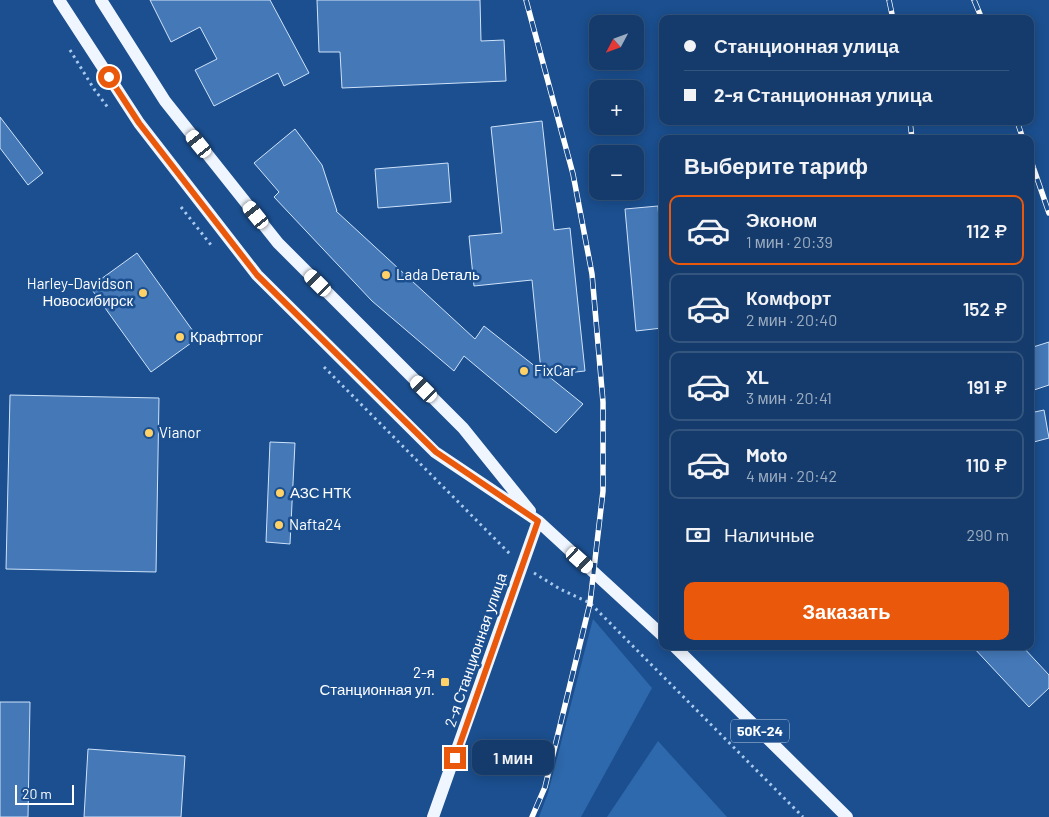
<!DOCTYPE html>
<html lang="ru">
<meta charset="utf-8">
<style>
body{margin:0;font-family:Barlow,sans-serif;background:#1d4271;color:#f1f3f6;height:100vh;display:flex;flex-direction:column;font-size:19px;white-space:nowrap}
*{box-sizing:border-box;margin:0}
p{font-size:16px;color:#9dadc1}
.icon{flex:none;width:28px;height:28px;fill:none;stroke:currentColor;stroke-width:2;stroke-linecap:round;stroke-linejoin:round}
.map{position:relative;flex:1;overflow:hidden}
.side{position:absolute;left:659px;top:135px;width:375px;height:515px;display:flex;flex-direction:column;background:#143b6b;border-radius:10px;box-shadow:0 2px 12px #0003,0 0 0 1px #33557e}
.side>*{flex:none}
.hud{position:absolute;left:659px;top:15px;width:375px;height:110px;border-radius:10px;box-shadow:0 2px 12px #0003,0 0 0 1px #33557e;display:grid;align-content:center;height:110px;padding:0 25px;background:#143b6b}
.needle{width:32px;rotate:229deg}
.buttons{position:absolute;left:589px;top:15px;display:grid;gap:10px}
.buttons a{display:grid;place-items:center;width:55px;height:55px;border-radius:10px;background:#143b6b;box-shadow:0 2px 12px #0003,0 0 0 1px #33557e;font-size:25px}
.scale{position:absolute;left:15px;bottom:12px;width:59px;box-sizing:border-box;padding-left:5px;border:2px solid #fff;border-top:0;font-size:14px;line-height:18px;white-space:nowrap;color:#fff;-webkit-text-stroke:4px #1b4f8f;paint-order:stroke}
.end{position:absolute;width:22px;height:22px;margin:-11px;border:6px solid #ea580c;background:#fff;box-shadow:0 0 0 2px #fff}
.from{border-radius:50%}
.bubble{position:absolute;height:35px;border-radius:10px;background:#143b6b;box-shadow:0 2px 12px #0003,0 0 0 1px #33557e;font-size:16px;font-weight:600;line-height:35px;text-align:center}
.car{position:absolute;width:15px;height:30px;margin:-15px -8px;border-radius:6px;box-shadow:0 0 4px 1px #0007;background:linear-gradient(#fff 24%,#345 0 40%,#fff 0 76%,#345 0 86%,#fff 0)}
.hud b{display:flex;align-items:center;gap:18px;height:48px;font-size:19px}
.hud b+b{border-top:1px solid #33557e}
.hud i{width:12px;height:12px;background:#f1f3f6}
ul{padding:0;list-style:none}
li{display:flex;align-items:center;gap:15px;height:70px;margin:0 10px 8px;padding:0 15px;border:2px solid #33557e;border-radius:10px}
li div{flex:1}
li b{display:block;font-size:19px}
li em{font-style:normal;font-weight:600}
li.selected{border-color:#ea580c}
li>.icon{width:45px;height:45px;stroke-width:1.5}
h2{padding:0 25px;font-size:22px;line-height:60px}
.pay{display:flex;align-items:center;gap:12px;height:55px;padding:0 25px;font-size:19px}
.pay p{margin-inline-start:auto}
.cta{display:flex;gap:10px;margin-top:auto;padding:10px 25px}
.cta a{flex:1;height:58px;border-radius:10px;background:#ea580c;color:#fff;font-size:20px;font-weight:600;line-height:58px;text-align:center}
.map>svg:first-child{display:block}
.green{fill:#2e69ad}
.building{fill:#4478b7;stroke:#cfe3fa}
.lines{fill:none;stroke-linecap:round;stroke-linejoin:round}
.path{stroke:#a9c9ee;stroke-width:3;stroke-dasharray:2.5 4;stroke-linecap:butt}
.major{stroke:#f0f6ff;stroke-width:12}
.rail-casing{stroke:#fff;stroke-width:5.5}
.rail{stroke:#1b4f8f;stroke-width:4;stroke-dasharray:11;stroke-linecap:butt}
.route{stroke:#ea580c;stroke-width:6}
.poi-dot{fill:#ffd166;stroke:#1b4f8f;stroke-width:2}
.labels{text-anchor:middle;stroke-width:5;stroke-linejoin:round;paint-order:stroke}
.shield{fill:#1b4f8f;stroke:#bbcadd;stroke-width:1}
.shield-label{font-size:14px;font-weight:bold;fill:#fff}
.poi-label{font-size:15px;fill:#fff;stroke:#1b4f8f;text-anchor:start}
.street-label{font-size:15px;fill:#fff;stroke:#1b4f8f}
</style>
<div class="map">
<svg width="1049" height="817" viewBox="0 0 1049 817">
<rect width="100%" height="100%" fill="#1b4f8f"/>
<path class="green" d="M593,619l59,69 -71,129h-42l9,-24z
M658,741l69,76h-120z"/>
<path class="building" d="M150,0h120l39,73 -25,13 -6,-13 -64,33 -19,-36 22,-11 -17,-32 -29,15z
M317,0h163l1,41 23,-1 2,41 -164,7 -2,-36h-21z
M0,117l43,56 -15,12 -28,-37z
M542,121l12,109 16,-2 15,143 -38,4 36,29 -27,29 -92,-77 -10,15 -82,-70 -98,-104 5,-5 -25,-29 41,-34 27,36 15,46h-1l139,128 9,-13 57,45 -9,-91 -58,6 -5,-50 33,-3 -11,-106z
M448,163l3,39 -73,6 -3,-39z
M658,206l4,55v67l-26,3 -11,-122z
M137,253l61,85 -47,34 -61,-85z
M1049,342v43l-15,5 -4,-13v-29z
M10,395l149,3 -3,174 -150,-3z
M1044,410l5,28 -19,5v-30z
M270,442l25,1 -5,101 -24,-2z
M972,646h50l27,29v13l-20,19z
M0,702h30l-2,115h-28z
M88,749l97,7 -4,61h-97z"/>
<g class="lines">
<path class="path" d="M70,50l24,39 15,20
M181,207l30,38
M324,367l186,187
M534,573l26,16 30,14 213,214"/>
<path class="major" d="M59,0l80,123 118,152 178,177 103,69 124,114
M101,0l64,101 113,142 185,185 67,83
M674,646l173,171
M433,817l105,-296"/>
<defs>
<path id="rail" d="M526,0l47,174 19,100 11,128v89l-13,112 -45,184 -13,30
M889,0l4,19
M974,0l8,19
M910,121l2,18
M1017,121l6,18
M1030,158l19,55"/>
</defs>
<use href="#rail" class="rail-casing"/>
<use href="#rail" class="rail"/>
</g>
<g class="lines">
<path class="route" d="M109,77l30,46 118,152 179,177 102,69 -83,237"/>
</g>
<g class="poi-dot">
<circle cx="386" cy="275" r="5"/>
<circle cx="143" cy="293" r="5"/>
<circle cx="180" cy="337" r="5"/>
<circle cx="524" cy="371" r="5"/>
<circle cx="149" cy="433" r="5"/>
<circle cx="280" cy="493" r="5"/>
<circle cx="279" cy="525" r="5"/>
<rect x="440" y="677" width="10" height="10" rx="2.5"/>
</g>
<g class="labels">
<rect class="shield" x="731" y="719.5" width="58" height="23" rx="4"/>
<g class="shield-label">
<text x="760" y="736">50К-24</text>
</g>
<g class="poi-label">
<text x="396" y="280">Lada Dеталь</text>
<text x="133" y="289" text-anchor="end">Harley-Davidson<tspan x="133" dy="17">Новосибирск</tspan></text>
<text x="190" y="342">Крафтторг</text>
<text x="534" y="376">FixCar</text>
<text x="159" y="438">Vianor</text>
<text x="290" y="498">АЗС НТК</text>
<text x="289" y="530">Nafta24</text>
<text x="435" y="678" text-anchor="end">2-я<tspan x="435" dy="17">Станционная ул.</tspan></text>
</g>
<g class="street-label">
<text transform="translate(476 650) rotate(-71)" y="5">2-я Станционная улица</text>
</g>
</g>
</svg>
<div class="buttons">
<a><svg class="needle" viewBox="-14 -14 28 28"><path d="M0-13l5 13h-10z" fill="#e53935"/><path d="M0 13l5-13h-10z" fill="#9dadc1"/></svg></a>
<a>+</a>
<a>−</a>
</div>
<div class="scale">20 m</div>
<i class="end from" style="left:109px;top:77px"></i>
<i class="end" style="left:455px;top:758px"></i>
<div class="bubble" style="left:472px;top:740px;width:82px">1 мин</div>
<i class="car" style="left:199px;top:144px;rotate:321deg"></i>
<i class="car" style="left:256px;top:215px;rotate:321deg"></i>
<i class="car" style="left:318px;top:283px;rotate:315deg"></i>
<i class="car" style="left:424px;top:389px;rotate:315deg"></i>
<i class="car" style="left:580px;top:560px;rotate:132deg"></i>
<div class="hud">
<b><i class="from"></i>Станционная улица</b>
<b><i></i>2-я Станционная улица</b>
</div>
<section class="side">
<h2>Выберите тариф</h2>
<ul>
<li class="selected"><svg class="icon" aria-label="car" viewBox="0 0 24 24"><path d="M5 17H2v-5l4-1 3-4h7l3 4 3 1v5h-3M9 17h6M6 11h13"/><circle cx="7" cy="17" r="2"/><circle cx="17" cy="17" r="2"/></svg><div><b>Эконом</b><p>1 мин · 20:39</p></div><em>112 ₽</em></li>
<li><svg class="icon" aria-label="car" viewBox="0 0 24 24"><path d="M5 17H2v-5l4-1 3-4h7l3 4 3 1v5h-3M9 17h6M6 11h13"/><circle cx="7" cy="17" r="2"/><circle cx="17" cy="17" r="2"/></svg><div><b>Комфорт</b><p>2 мин · 20:40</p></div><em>152 ₽</em></li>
<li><svg class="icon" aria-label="car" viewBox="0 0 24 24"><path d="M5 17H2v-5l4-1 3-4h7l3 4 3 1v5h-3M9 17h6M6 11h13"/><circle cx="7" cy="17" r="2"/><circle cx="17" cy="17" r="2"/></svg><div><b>XL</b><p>3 мин · 20:41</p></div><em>191 ₽</em></li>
<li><svg class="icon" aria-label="car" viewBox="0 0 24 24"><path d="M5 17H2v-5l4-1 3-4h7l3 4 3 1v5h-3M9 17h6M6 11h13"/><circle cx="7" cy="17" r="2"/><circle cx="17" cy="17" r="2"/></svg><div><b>Moto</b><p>4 мин · 20:42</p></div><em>110 ₽</em></li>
</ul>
<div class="pay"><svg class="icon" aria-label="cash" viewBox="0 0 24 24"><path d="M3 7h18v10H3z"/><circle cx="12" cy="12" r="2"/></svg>Наличные<p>290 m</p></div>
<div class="cta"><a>Заказать</a></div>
</section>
</div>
